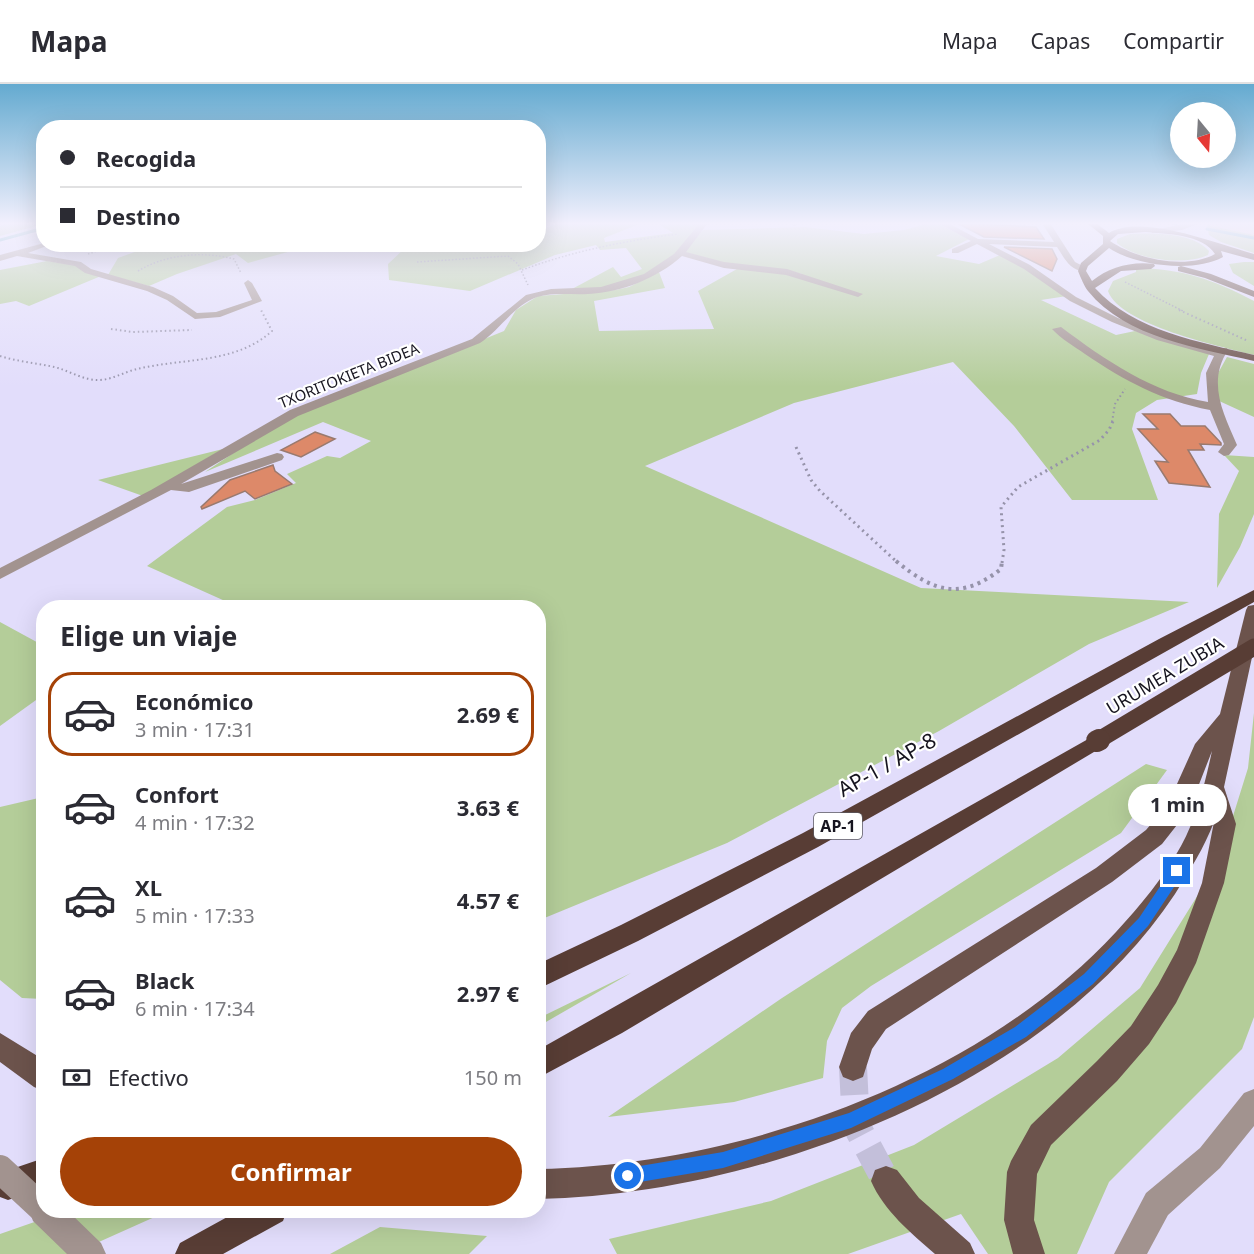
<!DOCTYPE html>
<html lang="es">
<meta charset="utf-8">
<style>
body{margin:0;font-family:"Noto Sans",sans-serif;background:#f7f7f7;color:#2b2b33;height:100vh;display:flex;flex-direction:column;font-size:22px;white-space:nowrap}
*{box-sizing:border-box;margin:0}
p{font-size:20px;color:#7c7c81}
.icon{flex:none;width:33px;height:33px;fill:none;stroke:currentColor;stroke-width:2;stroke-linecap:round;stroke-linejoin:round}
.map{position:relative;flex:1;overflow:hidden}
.drawer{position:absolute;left:36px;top:516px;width:510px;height:618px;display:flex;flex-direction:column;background:#fff;border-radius:24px;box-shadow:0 6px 24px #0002}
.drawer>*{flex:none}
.banner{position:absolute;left:36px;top:36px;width:510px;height:132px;border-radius:24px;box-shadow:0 6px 24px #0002;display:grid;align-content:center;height:132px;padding:0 24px;background:#fff}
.needle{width:39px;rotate:162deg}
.fabs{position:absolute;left:1170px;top:18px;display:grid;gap:12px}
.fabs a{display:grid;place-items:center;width:66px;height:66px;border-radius:50%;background:#fff;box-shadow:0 6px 24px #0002;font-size:30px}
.end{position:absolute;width:27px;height:27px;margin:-14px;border:8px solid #1a73e8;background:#fff;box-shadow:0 0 0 3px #fff}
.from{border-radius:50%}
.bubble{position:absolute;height:42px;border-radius:21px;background:#fff;box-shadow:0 6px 24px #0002;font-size:20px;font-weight:700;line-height:42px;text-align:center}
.banner b{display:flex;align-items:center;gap:21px;height:57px;font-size:22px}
.banner b+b{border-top:2px solid #e1e1e2}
.banner i{width:15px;height:15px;background:#2b2b33}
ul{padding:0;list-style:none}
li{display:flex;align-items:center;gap:18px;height:84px;margin:0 12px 9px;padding:0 12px;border:3px solid transparent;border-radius:24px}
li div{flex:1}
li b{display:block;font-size:22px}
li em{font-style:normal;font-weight:700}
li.active{border-color:#a54207}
li>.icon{width:54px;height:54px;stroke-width:1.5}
h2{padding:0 24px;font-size:27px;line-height:72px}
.pay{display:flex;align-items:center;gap:15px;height:66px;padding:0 24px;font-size:22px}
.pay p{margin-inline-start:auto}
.primary-button{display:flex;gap:12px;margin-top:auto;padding:12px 24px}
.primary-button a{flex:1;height:69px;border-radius:36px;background:#a54207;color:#fff;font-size:24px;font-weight:700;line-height:69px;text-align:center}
header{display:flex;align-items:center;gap:36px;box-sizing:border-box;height:84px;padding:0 30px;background:#fff;border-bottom:2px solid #e1e1e2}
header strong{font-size:28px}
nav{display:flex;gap:33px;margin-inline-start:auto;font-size:21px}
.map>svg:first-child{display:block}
.industrial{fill:#ebd1cd}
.green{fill:#b4cd99}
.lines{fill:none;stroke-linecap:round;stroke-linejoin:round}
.stream{stroke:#3e9cac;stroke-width:3}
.building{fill:#dd8969;stroke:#997a6f;stroke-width:1.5}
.major-tunnel{stroke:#c3bfda;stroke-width:28;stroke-dasharray:28 14;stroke-linecap:butt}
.path-far3{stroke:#9693aa;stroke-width:1.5;stroke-dasharray:1.5 2;stroke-linecap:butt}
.path-far2{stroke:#9693aa;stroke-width:2;stroke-dasharray:1.5 3;stroke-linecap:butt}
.path-far1{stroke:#9693aa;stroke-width:3;stroke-dasharray:2 4;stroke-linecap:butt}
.path{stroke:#9693aa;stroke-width:4;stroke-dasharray:3 4.5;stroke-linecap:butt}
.minor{fill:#a2938f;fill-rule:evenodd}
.major{fill:#6c534c;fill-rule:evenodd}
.highway{fill:#583d35;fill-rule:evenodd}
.minor-bridge{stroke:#a2938f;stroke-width:28}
.highway-bridge-far1{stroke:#583d35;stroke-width:17}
.highway-bridge{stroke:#583d35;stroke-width:22}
.route{fill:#1a73e8}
.labels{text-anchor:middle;stroke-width:4.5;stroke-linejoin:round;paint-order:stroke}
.far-street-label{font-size:15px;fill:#16141f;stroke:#fff}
.shield{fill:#fff;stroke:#5c5a62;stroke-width:1.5}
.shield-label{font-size:16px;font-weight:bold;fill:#16141f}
.street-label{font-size:18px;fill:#16141f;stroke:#fff}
.near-street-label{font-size:21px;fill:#16141f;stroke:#fff}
</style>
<header>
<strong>Mapa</strong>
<nav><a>Mapa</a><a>Capas</a><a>Compartir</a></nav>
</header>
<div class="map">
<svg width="1254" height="1170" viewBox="0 0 1254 1170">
<rect width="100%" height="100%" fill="#e2ddfb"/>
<path class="industrial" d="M1210,139h44v12l-47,-10z"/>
<path class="green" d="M8,139h35l1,1 -44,12v-10z
M560,139h82l-38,15 1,4 68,-9 -16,-10h44l-29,35 -34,20 -31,10 -35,1 41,-22 8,10 21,-8 -16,-21 -26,2 -4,-5 -41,10 -85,36 -81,-11 -1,-16 17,-16 7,-3 126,-1 1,-14z
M929,139h8l32,16 -33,17 43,8 21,-9 34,17 33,24 -26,4 75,35 19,-4 74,23 -8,19 -4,21 -40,6 -21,13 -4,16 26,71h-86l-58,-74 -61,-64 -159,41 -149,63 276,122 268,14 -100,42 -150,87 -212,112 -185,76 -4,-7v-304l-307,-1 -6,-6 -78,-35 80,-59 28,-7 41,-17 -9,-9 40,-18 13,2 31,-17 -48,-19 -118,50 63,-42 32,-16 204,-83 12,-21 22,-14 77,-6 14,-3 30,-15 6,16 -71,13 5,30 115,-2 -16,-38 39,-22 65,5 -16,-4 -54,-5 -48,-13 19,-22 102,-3 59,7 40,-4z
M1207,141l47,10v18l-33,-11 -12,-7z
M1130,150c23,-1 62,-2 79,17l-1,4c-24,11 -71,5 -91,-12v-4z
M154,161h159l-65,18 -12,-9 -59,20 -28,12 -41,-11 10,-17z
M47,177l27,4 27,11 -72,30 -13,-5 -16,3v-34z
M1244,178h10v24l-21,-13 -4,-9z
M1136,184c47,1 76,11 118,33v54c-35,-9 -134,-30 -146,-64l5,-10 23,-9z
M1227,273l27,7v53l-37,-17v-25z
M223,365l-80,47 -45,-16z
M1224,371l30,2v57l-14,33 -23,41 2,-74 20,-43z
M0,538l44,24 -1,49 -43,31z
M1254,629v304l-12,32 -133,133 -32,72h-89l-27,-40 -113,40h-231l-8,-15 162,-38 143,-56 144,-87 82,-70 79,-127 29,-93z
M1146,680l21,6 -46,63 -250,153 -29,22 -15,33 -4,37 -89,24 -126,15 174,-119z
M43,713h1l-1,202 -21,-1 -22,-18v-173z
M631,889l-92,53v-8z
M66,1127h102l-96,43h-72v-20z
M380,1143l107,9 -18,18h-139z"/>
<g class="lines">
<path class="stream" d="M1172,139l4,1
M1207,145l47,9
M0,156l44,-12"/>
</g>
<path class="building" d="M957,139l79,4 8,12 -60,-2z
M1004,163l48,2 5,10 -5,12z
M1143,330h27l11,12h24l16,17v2l-21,-1 4,6h-16l22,37 -41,-4 -14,-22 13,1 -30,-33h20z
M315,348l20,7 -34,18 -20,-7z
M273,381l2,6 17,13 -37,15 -10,-8 -43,18 -1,-2 29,-27z"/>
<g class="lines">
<path class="major-tunnel" d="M853,983l3,58 30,56"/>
<path class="path-far3" d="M538,145l19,-6
M88,170l31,-10
M417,178l91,-6 10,8 10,21
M522,186c51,-19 102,-29 156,-36
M138,187c28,-17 65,-20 96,-12l7,14
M1125,198l58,29"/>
<path class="path-far2" d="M1179,226l69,31
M111,245l22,3 59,-2
M0,272c19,6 39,7 58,12 13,4 26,12 40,12 14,0 26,-8 39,-11 46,-11 99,-5 135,-38l-11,-21
M1112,338l3,-18 10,-15"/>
<path class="path-far1" d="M796,363l15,33 9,11 78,72
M1002,479l2,-13 -3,-43 17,-20 82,-47 9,-10 4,-9"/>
<path class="path" d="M896,477c38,31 64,40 105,8l1,-8"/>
<path class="minor" d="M700,139h8l-22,29 38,10 63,7 76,25 -5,3 -72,-22 -62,-7 -42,-12c-26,23 -60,36 -94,38 -16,1 -34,-2 -51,3 -23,8 -37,33 -57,46l-182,73 -117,68 96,-31 5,1 2,3 -2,3 -93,32 -18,-2 -171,89v-11l151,-78 139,-80 182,-71 54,-44 25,-6 50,-2 43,-13 30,-20z
M789,139h8l1,1 -4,2z
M938,139h10l30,16 76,3 -12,-19h8l25,39 10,5v4c-15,0 -20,-12 -28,-24l-68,-3 41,21 46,32 42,21 47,18 53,14 1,-2h8l1,2c-21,32 -5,63 9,95l-8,10 -5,1 -6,-4 6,-8 -14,-34c-48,-9 -85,-29 -125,-56 -11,-8 -24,-15 -33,-25l9,-2c44,33 92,66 147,75l-2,-29 8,-17 -57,-16 -45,-18 -42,-21 -46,-32 -47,-25 -19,9h-6v-4l19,-8z
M1188,139h12l-18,7 -29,3 -4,-2z
M44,144v6l-5,-1v-4z
M44,159l8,1 -24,9 53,9 10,7 62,18 20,9 24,17 19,-1 36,-12 -8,-17 4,-3 4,3 10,18 -42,16 -25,2 -28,-19 -20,-9 -62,-18 -10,-7 -58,-10 -17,5v-6z
M1254,1005v37l-34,42 -52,47 -21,39h-33l32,-61 54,-45 44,-55z
M44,1111v15h23l34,33 5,11h-39l-34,-33 -4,-11 4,-11z"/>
<path class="major" d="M1087,139h9l13,10c33,-20 111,12 145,21v6l-33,-9 2,6c-29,16 -87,9 -114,-9l-21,18 -2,5 6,10c17,-14 40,-20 62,-17l1,2 -4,3 -30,2 -26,17c39,43 105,54 159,67v6c-55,-13 -128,-23 -166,-70 -4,-5 -7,-13 -10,-20l3,-8 22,-19v-8zM1145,148c21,2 58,2 70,22 -29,16 -79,5 -105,-13l8,-7z
M1181,182l30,8 43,17v6l-49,-19 -27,-7v-4z
M1254,521v43l-30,139 12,37 -12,59 -28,80 -20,40 -27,41 -32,37 -66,64 -14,29 -3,46 11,34h-32l-9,-34 3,-48 4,-11 20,-36 66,-64 34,-35 27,-41 19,-35 25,-67 12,-61c-10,26 -24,48 -39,72 -126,191 -414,301 -637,305v-30c202,-4 439,-87 578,-237 24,-26 48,-55 65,-86 16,-29 24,-63 31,-95l-14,36 -14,29 -22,28 -50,38 -226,147 -14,20 -9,28 -10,4 -10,-4 -4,-10 12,-34 17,-22 228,-143 50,-38 22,-26 27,-60 25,-30 26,-104 2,-4z
M0,949l44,27v31l-10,-4 -34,-25z
M886,1082l11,4 22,28 51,45 5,11h-40c-24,-21 -51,-43 -64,-73l4,-11z"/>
<path class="highway" d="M1254,506v12l-436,245 -180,94 -100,48v-25l83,-39 182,-92 356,-194z
M1097,650l7,2 3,5 -3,5 -482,287 -84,45v-28z
M44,1074v30l-36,12 -8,-3v-24z
M240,1126h47l-4,11 -60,33h-48l5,-11z"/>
<path class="minor-bridge" d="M0,1085l44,41"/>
<path class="highway-bridge-far1" d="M1097,657l157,-94"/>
<path class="highway-bridge" d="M1097,657l2,-1"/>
</g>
<linearGradient id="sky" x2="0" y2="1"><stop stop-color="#64aad0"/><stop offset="0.46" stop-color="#f2f0fd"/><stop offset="1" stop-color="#f2f0fd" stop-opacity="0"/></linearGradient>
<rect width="1254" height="303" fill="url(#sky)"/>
<path class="route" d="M1177,781l5,2 2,4 -2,4 -34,51 -55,58 -67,53 -73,42 -102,49 -128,40 -95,16 -5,-3 -3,-5 3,-6 5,-2 95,-16 126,-39 94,-44 72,-42 69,-53 55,-56 34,-51z"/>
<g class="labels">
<g class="far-street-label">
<text transform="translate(349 292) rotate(-22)" y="5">TXORITOKIETA BIDEA</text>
</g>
<rect class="shield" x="814" y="729" width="48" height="26" rx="4.5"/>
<g class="shield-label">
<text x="838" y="748">AP-1</text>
</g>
<g class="street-label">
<text transform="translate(1165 592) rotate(-31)" y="6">URUMEA ZUBIA</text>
</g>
<g class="near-street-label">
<text transform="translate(887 681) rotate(-29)" y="7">AP-1 / AP-8</text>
</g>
</g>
</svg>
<div class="fabs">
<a><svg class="needle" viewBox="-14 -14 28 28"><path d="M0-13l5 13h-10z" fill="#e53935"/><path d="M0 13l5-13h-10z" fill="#7c7c81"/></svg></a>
</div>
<i class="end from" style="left:628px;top:1092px"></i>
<i class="end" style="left:1177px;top:787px"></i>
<div class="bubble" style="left:1128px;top:700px;width:99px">1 min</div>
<div class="banner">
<b><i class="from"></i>Recogida</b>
<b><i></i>Destino</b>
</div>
<section class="drawer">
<h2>Elige un viaje</h2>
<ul>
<li class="active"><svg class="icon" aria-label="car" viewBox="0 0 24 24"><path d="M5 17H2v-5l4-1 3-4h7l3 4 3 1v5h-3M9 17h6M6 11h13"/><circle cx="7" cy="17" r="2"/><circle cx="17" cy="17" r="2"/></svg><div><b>Económico</b><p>3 min · 17:31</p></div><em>2.69 €</em></li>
<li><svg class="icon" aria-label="car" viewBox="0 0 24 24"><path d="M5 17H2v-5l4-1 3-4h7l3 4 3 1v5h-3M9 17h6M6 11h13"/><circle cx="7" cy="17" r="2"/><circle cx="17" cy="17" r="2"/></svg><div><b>Confort</b><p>4 min · 17:32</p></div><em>3.63 €</em></li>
<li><svg class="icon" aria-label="car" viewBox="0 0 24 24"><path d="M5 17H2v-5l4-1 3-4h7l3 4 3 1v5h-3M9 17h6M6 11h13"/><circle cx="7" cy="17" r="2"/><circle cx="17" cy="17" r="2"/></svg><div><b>XL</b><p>5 min · 17:33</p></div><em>4.57 €</em></li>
<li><svg class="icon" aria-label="car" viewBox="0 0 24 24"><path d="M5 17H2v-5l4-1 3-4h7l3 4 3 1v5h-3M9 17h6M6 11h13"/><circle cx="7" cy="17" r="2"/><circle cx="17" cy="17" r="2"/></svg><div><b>Black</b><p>6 min · 17:34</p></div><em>2.97 €</em></li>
</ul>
<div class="pay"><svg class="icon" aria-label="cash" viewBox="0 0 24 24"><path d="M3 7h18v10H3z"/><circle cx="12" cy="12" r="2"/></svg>Efectivo<p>150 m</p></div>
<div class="primary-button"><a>Confirmar</a></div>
</section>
</div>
